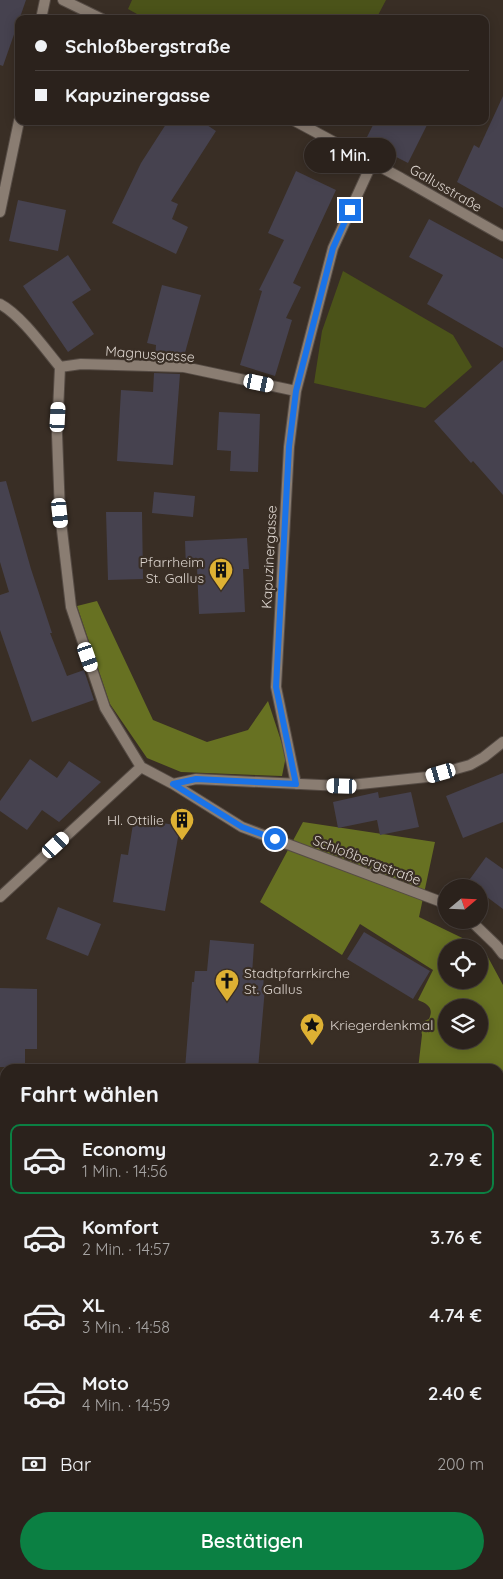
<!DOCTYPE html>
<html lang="de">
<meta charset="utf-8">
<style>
body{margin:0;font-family:Quicksand,sans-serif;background:#372f29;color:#f1f3f6;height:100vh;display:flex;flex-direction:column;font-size:19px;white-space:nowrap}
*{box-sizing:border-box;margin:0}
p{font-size:16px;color:#a6a4a3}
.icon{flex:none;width:28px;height:28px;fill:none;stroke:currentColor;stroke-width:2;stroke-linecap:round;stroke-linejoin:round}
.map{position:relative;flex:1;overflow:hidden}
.panel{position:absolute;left:0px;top:1064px;width:504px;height:516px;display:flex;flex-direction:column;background:#2b221c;border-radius:15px 15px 0 0;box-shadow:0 2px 12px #0003,0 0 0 1px #473f3b}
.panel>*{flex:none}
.hud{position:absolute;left:15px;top:15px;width:474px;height:110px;border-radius:10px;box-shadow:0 2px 12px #0003,0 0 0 1px #473f3b;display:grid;align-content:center;height:110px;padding:0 20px;background:#2b221c}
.needle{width:32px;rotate:71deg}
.buttons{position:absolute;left:438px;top:879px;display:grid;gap:10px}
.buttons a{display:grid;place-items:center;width:50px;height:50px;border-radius:50%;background:#2b221c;box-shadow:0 2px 12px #0003,0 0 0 1px #473f3b;font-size:25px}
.end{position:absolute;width:22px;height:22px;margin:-11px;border:6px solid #1a73e8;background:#fff;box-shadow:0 0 0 2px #fff}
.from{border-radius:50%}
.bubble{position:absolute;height:35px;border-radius:18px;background:#2b221c;box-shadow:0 2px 12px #0003,0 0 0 1px #473f3b;font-size:16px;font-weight:600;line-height:35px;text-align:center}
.car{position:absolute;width:15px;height:30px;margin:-15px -8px;border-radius:6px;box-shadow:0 0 4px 1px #0007;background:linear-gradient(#fff 24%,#345 0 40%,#fff 0 76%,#345 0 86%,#fff 0)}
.hud b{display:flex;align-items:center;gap:18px;height:48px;font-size:19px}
.hud b+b{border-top:1px solid #473f3b}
.hud i{width:12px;height:12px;background:#f1f3f6}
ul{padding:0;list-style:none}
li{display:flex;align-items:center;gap:15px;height:70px;margin:0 10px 8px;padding:0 10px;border:2px solid transparent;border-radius:10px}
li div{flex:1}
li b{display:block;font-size:19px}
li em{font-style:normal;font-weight:600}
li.active{border-color:#0b8043}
li>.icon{width:45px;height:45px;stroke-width:1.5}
h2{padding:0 20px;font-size:22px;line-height:60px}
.pay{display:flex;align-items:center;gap:12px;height:55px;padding:0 20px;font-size:19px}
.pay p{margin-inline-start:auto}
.button{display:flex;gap:10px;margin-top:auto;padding:10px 20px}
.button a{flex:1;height:58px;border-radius:30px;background:#0b8043;color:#fff;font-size:20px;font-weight:600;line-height:58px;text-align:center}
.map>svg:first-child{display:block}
.green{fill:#4b5319}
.forest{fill:#677122;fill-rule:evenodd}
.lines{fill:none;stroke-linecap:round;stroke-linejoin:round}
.stream{stroke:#425959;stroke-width:9}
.building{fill:#46424f}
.street-tunnel{stroke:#51473e;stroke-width:10;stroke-dasharray:10 5;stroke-linecap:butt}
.street-casing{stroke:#554b44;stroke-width:12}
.street{stroke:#8a7d72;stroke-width:10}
.route{stroke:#1a73e8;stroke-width:6}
.labels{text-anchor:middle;stroke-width:4.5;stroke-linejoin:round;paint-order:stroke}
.street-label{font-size:14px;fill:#dcd4ce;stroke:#392e25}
.poi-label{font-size:14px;fill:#dcd4ce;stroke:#392e25;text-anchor:end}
</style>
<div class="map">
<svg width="503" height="1579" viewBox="0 0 503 1579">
<rect width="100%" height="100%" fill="#392e25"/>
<path class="green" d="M132,0h254l-10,19h-230l-18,-10z
M343,271l110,64 19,32 -47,41 -111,-25 8,-52z
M0,1506l5,3v66h15l-1,4h-19z"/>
<path class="forest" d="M97,601l56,119 54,22 41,-12 20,-29 18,55 -4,20 -101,-4 -34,-14 -37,-54 -33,-98z
M303,822l132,20 -16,75 64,31 20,37v85l-4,9v-10h-81l4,-34 -2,-12 9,-4c5,-11 -1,-15 -11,-19l15,-30 -73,-46 -18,31 -82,-53zM446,948h33v32h-33zM446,1008h33v32h-33z
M5,1112v152l-5,1v-150z
M0,1385l5,5v119l-5,-3z"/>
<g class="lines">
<path class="stream" d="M499,1164l4,-4
M0,1209h5"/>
</g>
<path class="building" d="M0,0h26l-23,66 -3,-1z
M503,96v112l-46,-26 17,-37 5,3z
M168,121h33l15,10 -45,70 7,3 -6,15 16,8 -12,27 -64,-31 29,-60z
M375,121h54l-21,42 -43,-22z
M296,171l40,19 -43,93 8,4 -15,31 6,2 -17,56 -35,-11 22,-74 -3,-1 25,-50 -16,-7z
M18,200l48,10 -8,41 -49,-10z
M429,219l74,40v89l-76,-44 16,-29 -34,-18z
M68,255l23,35 -19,12 22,32 -26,18 -45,-66z
M162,285l39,10 -18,65 -28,-1 1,-14 -9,-2z
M503,360v135l-30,-34 -2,2 -37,-42z
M154,373l26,1 -7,91 -56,-4 4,-71 32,2z
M219,412l41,2 -2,58 -28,-1 1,-20 -14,-1z
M6,481l25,88 21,64h-2l17,43 17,-6 10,30 -62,22 -32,-92v-35l9,-3 -9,-30v-80z
M154,492l41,4 -2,21 -41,-4z
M106,512h36l1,67 -35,1z
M247,538l2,31h-6l2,43 -46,2 -2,-46 -11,1 -1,-28z
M30,759l27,19 12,-17 32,21 -42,40 -17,-12 -15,20 -27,-19v-10z
M503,773v49l-40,16 -17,-42z
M378,792l1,6 32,-6 8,35 -39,8 -3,-15 -39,8 -5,-26z
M134,818l46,8 -15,85 -52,-9 8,-48 7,1z
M486,857l17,12v40l-24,-18v-3h-5l-7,-5z
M58,907l43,17 -13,32 -42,-17z
M364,932l66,39 -17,28 -66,-40z
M210,940l44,4 -2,31 12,1 -1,12h2l-7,81h-73l7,-87h2l1,-11h12z
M0,988l37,1v60h-12v18h-25z"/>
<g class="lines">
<path class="street-tunnel" d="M241,1579l2,-4"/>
<defs>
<path id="street" d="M63,0l39,19
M41,19l4,-19
M295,121l106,57 102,58
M0,212l19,-91
M0,304c21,11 45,45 60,63l-3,67 3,79 11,94 34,101 36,59
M60,367l21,-3 103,3 112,24
M141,767l32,17 69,43 197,74 7,4
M173,784l23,-5 145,7 86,-9 43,-12 14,-8 19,-15
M296,784l-20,-97 13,-240 7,-56 37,-143 39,-85
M0,897l141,-130
M470,920l26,25 7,9
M499,1117l4,-5"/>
</defs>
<use href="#street" class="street-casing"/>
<use href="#street" class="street"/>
</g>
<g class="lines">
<path class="route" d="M275,839l-33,-12 -69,-43 23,-5 100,5 -20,-97 13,-240 7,-56 37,-143 17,-38"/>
</g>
<defs>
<symbol id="building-pin" viewBox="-11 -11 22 30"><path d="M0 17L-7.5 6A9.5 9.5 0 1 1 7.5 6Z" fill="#deb133" stroke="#392e25"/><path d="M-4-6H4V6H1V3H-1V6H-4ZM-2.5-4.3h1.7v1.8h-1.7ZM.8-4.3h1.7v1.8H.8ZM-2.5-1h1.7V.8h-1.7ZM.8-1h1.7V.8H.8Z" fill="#111"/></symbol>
<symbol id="church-pin" viewBox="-11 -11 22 30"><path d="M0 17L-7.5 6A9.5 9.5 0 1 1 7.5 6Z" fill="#deb133" stroke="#392e25"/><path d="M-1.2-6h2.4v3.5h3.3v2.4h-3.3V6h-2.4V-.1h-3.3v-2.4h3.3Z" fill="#111"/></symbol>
<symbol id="sight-pin" viewBox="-11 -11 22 30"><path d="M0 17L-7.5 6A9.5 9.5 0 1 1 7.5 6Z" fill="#deb133" stroke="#392e25"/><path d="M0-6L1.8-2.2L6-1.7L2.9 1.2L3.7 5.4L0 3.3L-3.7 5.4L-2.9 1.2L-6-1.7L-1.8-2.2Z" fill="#111"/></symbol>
</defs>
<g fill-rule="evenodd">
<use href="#building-pin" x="207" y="556" width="28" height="38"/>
<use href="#building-pin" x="168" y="806" width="28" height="38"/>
<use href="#church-pin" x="213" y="967" width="28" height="38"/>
<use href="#sight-pin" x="298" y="1011" width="28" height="38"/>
</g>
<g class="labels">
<g class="street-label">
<text transform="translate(446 188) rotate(30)" y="5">Gallusstraße</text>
<text transform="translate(150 354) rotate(4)" y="5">Magnusgasse</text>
<text transform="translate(269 557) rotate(-87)" y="5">Kapuzinergasse</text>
<text transform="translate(367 860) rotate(21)" y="5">Schloßbergstraße</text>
</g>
<g class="poi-label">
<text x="204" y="567">Pfarrheim<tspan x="204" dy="16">St. Gallus</tspan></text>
<text x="164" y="825">Hl. Ottilie</text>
<text x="244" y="978" text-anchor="start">Stadtpfarrkirche<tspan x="244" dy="16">St. Gallus</tspan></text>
<text x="330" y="1030" text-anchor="start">Kriegerdenkmal</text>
</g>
</g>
</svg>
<div class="buttons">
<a><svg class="needle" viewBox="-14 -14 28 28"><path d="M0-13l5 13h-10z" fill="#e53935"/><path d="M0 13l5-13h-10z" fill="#a6a4a3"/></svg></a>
<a><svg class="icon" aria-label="locate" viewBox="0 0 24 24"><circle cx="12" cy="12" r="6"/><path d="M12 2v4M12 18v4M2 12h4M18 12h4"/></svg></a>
<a><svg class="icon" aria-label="layers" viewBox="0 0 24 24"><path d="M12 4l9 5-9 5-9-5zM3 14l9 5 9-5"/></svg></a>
</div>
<i class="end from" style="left:275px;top:839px"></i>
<i class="end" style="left:350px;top:210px"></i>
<div class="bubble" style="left:304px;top:138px;width:92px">1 Min.</div>
<i class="car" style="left:259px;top:383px;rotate:102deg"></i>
<i class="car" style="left:58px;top:417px;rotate:3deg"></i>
<i class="car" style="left:60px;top:513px;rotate:174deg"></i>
<i class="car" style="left:88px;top:657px;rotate:161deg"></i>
<i class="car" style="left:441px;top:773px;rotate:254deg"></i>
<i class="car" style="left:342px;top:786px;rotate:272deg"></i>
<i class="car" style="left:56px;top:845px;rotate:47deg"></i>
<div class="hud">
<b><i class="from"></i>Schloßbergstraße</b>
<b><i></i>Kapuzinergasse</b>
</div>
<section class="panel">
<h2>Fahrt wählen</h2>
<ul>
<li class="active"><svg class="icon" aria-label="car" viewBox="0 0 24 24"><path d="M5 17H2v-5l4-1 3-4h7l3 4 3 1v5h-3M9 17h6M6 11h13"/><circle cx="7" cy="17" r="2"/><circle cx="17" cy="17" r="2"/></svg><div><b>Economy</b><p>1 Min. · 14:56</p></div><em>2.79 €</em></li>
<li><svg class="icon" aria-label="car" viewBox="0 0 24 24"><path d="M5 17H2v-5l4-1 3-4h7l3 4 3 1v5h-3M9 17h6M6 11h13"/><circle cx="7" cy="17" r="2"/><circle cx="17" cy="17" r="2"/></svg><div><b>Komfort</b><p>2 Min. · 14:57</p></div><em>3.76 €</em></li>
<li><svg class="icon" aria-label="car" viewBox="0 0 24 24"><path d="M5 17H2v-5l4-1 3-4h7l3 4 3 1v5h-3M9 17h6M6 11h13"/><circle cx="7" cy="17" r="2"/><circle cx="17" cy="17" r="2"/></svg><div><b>XL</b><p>3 Min. · 14:58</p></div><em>4.74 €</em></li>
<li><svg class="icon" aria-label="car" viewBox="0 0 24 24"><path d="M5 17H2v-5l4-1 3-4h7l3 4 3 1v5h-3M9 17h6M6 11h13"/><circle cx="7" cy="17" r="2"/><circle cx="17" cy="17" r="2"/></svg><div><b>Moto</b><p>4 Min. · 14:59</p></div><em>2.40 €</em></li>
</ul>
<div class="pay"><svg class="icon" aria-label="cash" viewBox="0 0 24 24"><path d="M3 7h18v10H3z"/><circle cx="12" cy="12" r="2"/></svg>Bar<p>200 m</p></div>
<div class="button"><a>Bestätigen</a></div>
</section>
</div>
